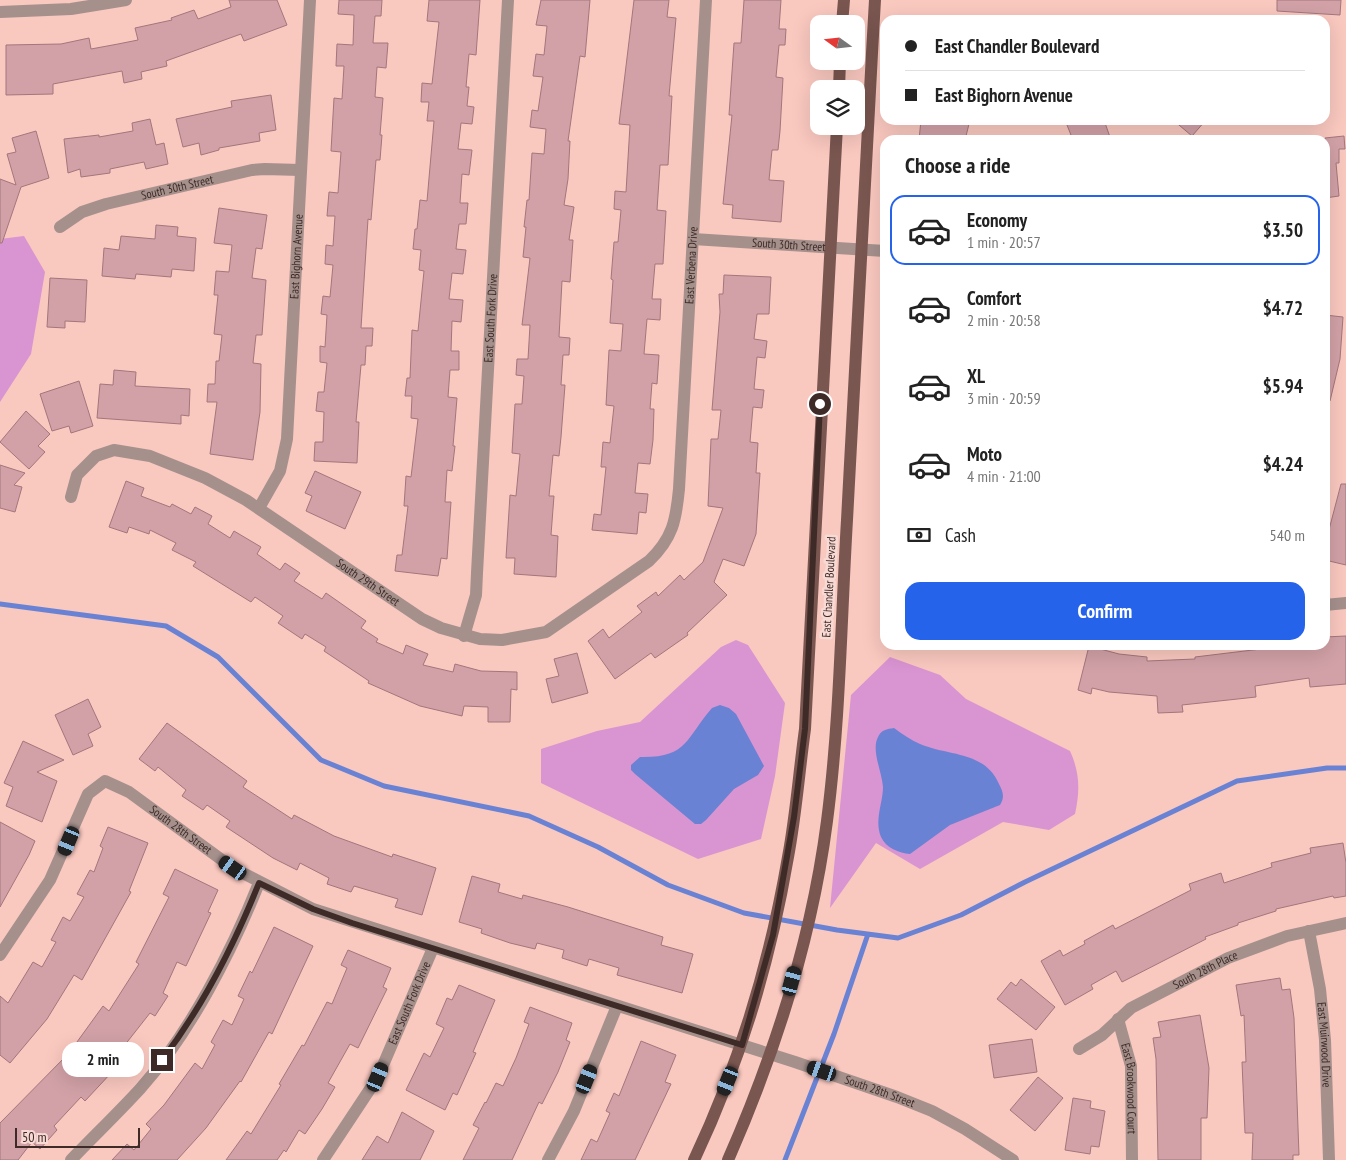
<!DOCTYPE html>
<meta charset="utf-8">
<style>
body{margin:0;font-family:"PT Sans Narrow",sans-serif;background:#f6f6f6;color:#222;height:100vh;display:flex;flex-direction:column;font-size:19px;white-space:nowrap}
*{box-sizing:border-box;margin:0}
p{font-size:16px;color:#767676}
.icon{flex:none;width:28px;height:28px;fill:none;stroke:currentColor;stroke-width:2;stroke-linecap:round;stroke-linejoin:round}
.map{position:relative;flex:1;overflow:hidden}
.drawer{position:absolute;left:880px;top:135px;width:450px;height:515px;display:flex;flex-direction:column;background:#fff;border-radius:15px;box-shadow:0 5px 20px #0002}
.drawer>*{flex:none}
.banner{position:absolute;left:880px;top:15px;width:450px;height:110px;border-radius:15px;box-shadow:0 5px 20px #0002;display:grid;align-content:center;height:110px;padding:0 25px;background:#fff}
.needle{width:32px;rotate:285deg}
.fabs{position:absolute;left:810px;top:15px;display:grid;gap:10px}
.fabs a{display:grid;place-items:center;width:55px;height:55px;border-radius:10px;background:#fff;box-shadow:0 5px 20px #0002;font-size:25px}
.scale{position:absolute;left:15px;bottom:12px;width:125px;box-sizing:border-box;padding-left:5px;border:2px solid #3e2b28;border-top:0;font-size:14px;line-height:18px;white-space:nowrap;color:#3e2b28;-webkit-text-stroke:4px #f8dad5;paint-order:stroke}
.end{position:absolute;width:22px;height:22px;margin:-11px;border:6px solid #3e2b28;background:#fff;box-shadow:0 0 0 2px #fff}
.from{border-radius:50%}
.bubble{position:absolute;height:35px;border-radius:15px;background:#fff;box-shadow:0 5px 20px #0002;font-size:16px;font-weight:700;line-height:35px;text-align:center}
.car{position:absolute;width:15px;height:30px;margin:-15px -8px;border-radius:6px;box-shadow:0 0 4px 1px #0007;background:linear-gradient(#222 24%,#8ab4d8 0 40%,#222 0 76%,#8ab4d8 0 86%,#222 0)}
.banner b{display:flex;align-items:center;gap:18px;height:48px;font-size:19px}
.banner b+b{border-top:1px solid #e0e0e0}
.banner i{width:12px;height:12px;background:#222}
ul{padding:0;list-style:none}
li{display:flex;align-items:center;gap:15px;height:70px;margin:0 10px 8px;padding:0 15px;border:2px solid transparent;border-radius:15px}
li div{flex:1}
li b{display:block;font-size:19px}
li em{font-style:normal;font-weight:700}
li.on{border-color:#2563eb}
li>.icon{width:45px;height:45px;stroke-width:1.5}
h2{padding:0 25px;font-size:22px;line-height:60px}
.pay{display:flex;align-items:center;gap:12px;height:55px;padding:0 25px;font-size:19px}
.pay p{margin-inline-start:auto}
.primary-button{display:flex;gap:10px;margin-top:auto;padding:10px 25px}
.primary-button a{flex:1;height:58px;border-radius:15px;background:#2563eb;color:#fff;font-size:20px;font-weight:700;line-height:58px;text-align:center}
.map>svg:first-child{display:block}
.green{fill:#d994d2}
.water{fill:#6a82d3}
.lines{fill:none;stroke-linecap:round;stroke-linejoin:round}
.stream{stroke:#6a82d3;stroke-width:5}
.building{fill:#d1a1a7;stroke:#a3767c}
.minor{stroke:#a5908c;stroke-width:12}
.major{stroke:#7a5650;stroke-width:12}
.route{stroke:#3e2b28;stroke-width:6}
.labels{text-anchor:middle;stroke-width:5;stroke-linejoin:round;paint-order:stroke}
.street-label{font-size:12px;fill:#3e2b28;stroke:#f8dad5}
</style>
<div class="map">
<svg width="1346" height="1160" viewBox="0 0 1346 1160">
<rect width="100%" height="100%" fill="#f9c8bf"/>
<path class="green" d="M24,236l21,36 -14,82 -31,48v-163z
M736,640l12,5 37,58 -10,73 -14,63 -63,20 -157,-76v-34l56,-18 43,-9 81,-75z
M890,657l50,18 26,24 104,52c10,22 10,40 5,63l-26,16 -46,-8 -83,47 -44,-26 -46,65 21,-213z"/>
<path class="water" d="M720,705l9,3 7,6 28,52 -6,9 -24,14 -28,31 -5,4h-6l-60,-50 -4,-4v-5l9,-8c48,1 45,-18 72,-49z
M894,728c8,6 17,12 26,16 28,12 65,7 79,40 4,8 6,13 1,21l-50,20 -40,29c-11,-1 -24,-6 -29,-17 -7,-17 2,-34 2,-50 -1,-15 -12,-37 -5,-50 3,-7 9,-8 16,-9z"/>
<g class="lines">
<path class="stream" d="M0,604l166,22 52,31 103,103 63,26 145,30 69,31 70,38 76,28 93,17 61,8 63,-23 64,-33 212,-101 90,-13h19
M785,1160l49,-126 34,-100"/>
</g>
<path class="building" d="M229,0h48l10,25 -43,16 -3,-7 -75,27 1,5 -26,6 1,7 -18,4 -2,-12 -69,13v10l-47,1v-50l55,-1 28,-6 2,11 27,-5 20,-4 -3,-12 37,-8 -1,-2 23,-8 4,9 33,-12z
M339,0h43l-1,16h-6l-2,27h15l-2,25 -9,-1 -2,30 8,1 -3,37h2l-2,25h-4l-5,60 -3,-1 -7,109h12l-1,18h-6l-1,19h-4l-5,57h3l-2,41 -43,-2 1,-19h8l1,-30 -8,-1 2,-19h6l3,-29 -7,-1v-16l5,1 2,-32 -6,-1 2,-18 7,1 3,-32 -8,-1 1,-19 7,1 2,-30h-8l2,-24 9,1 3,-41 -10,-1 3,-53 8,1 2,-33h-8l1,-22 16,1 1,-30 -16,-1z
M429,0h51l-4,55 -7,-1 -3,33h3l-2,19 7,1 -2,17 -11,-1 -3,26 14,1 -3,25 -7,-1 -2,29h8l-2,21h-7l-3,25 10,1 -3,24 -11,-1 -3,26 14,1 -2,22 -9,-1 -1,30h8v19h-9l-2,27 9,1 -4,48h2l-3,25 -5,-1 -2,32h6l-4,57 -6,-1 -3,18 -43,-5 2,-16h5l6,-49h-4l2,-30 5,1 7,-58 -7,-1 1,-22h-7l2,-18h3l2,-48 6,1 6,-60 -5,-1 2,-20 -8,-1 2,-20h2l3,-29 7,1 7,-80h-7l2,-19h-8l1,-19 10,1 7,-62 -12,-1z
M541,0h49l-5,57 -5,-1 -12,85h2l-2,38 -4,26 10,2 -5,33h4l-3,42 -8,-1 -3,56 11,1 -1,17h-6l-2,30h4l-4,52 -2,19 -6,-1 -4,41h5l-3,39 7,1 -2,41 -42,-3 1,-16h-9l4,-63 6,1 4,-42 -8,-1 3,-49h7l2,-28 -8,-1 1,-16h11l2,-34h-8l8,-67 -7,-1 3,-30h-2l3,-27h2l3,-47 12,1 2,-25 -16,-2 2,-17 6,1 5,-34 -10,-1 3,-22 8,1 3,-29 -11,-1z
M634,0h35l-2,17 9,1 -7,78h3l-4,69h-8l-3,45 9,1 -3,53h-8l-3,35h9l-1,21 -13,-1 -3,35 15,1 -2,29 -5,-1 -2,26h4l-1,31 -3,24 -12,-1 -3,30 13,1 -2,19 -7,-1 -2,22 -45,-4 2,-16 7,1 5,-48h-5l2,-25 7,1 4,-37 -8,-1 3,-55 12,1 2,-27 -13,-1 3,-43 -2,-1 3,-37h4l3,-32 -7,-1 1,-18 11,1 4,-67 -11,-1z
M744,0h37l-2,29h7l-1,16h-6l-3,32 7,1 -3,53 -2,19h-6l-3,30 15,1 -3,41 -49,-4 1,-13 -10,-1 9,-89h-3l5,-72h7z
M1277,0h64l-1,15 -63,-4z
M271,95l5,35 -17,3 1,8 -41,7v2l-18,5 -2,-12 -16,4 -7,-28 56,-12 -1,-6z
M150,119l6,26 8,-2 4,21 -22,5 -2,-7 -34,7v4l-29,4 -1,-8 -12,4 -4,-34 35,-4v2l34,-6 -1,-8z
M921,120h49l-5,20h-46z
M1065,120h39l7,20h-38z
M1173,120h33l-14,16z
M36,131l13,47 -28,9 -19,56h-2v-64l16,6 -9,-31 9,-2 -4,-14z
M1344,136l1,13h-6v14h-3l3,33 -14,2v-60z
M219,208l48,7 -5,34 -6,-1 -4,30 14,2 -4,55h-6l-3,28 8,1 -1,48 -7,48 -43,-6 7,-52h-10l1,-18h7l1,-23h3l3,-26 -8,-1 4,-39h-4l2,-24 13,1 3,-27 -18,-2z
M156,225l22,2 -1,9 19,2 -2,33 -22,-2 -1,8 -35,-3 -1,5 -33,-3 2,-28 15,2 2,-14 34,3z
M724,275l47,2 -2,37h-12l-3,25 13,2 -2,17 -8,-1 -3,32 10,1 -2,18 -9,-1 -3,35 8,1 -2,30h4l-4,61 -12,32 -21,-7 -9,23 13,13 -40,38 1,2 -33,23 -4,-5 -36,26 -27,-38 15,-12 6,9 33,-26 -5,-6 19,-14 2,4 22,-21 4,5 19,-18 20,-54 -15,-2 3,-67h7l3,-29h-9l8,-98 -1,-18h4z
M50,278l37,2 -2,42 -20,-1v7l-18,-1z
M1325,315l18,2 -3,42 -10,42h-5z
M114,370l22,2 -1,14 55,3 -1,27 -8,-1v9l-84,-6 3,-34 13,1z
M79,381l14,45 -22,7 -2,-7 -17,5 -12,-37z
M26,411l24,23 -12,12 7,6 -16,17 -29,-27z
M0,465l25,8 -11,12 8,2 -7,25 -15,-4z
M315,471l46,21 -16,37 -39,-18 6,-15 -7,-3z
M126,481l18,7 -3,8 29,11 2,-3 19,10 4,-7 17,9 -4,8 22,14 4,-7 27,16 -4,7 23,16 5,-7 15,10 -6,8 28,18 4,-6 40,28 -5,7 17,11 -2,3 27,12 3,-9 22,9 -5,11 30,7 2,-8 26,7 36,1v18l-6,-1 -1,33h-22v-15l-24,-1 -2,10 -42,-10 -52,-23 1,-2 -45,-30 2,-4 -21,-13 -3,5 -24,-16 5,-7 -28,-19 -4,5 -58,-36 3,-4 -24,-12 4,-7 -26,-13 -1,4 -20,-7 -2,6 -18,-6z
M1341,484h5v81l-21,-5v-15z
M1346,636v48l-36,3 -1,-9 -54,8 1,11 -74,8 1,7 -25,1 -1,-17 -48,-4 -17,-4 -1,6 -13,-4 11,-44 30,8 28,3v4l48,-2v-2l66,-8v-3l9,-1h55v-8z
M577,653l11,40 -36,10 -6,-24 13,-3 -5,-17z
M88,699l13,28 -13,7 5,12 -20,9 -18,-40z
M167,723l80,58 -4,6 49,32 2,-4 40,21 58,21 1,-3 43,14 -14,47 -27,-8 3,-8 -44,-13 -3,6 -24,-8 2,-6 -29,-15 -3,7 -24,-12 -47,-31 4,-6 -23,-16 -4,5 -21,-14 4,-6 -28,-23 -3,4 -16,-12z
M23,741l41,19 -27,12 20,9 -15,41 -36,-16 7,-19 -9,-4z
M0,822l35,19 -6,14 -29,52z
M108,827l40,16 -19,48 2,1 -49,88 -8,-5 -27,44 -37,44 -10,-8v-59l8,7 25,-41 9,5 14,-25 -5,-2 12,-23 7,4 14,-24 -7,-3 13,-24 4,2 9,-24 -3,-2z
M1343,843l3,20v33l-12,2 -1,-2 -57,13v2l-38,12v2l-33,12 1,2 -84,43 -6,-11 -25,14 2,4 -28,16 -24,-44 19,-11 3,6 22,-12 -1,-3 29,-16 2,4 76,-39 -2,-6 32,-11 3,10 48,-16 -1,-4 40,-10 -1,-5z
M175,869l43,21 -10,22 3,1 -25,53 -9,-4 -14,31 5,3 -13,20 -5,-3 -26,33 5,3 -17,23 -27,29 -4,-4 -27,29 3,4 -17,19 -8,-7 -14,18h-18v-37l69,-70 34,-47 6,5 30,-47 -3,-2 33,-65 -6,-3z
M472,876l28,8 -2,8 24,7 1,-4 45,12 95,30 -2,8 32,9 -11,39 -65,-18 2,-7 -30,-9 -2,7 -25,-8 2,-8 -27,-7 -2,6 -25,-6 -29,-10 1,-4 -23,-7z
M274,927l39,19 -41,88 -3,-2 -28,50 -1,-1 -34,47 -29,32h-65l15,-16 7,6 17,-21 -5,-5 18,-19 31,-42 7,6 13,-24 -4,-3 12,-22 9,5 12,-26 -6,-3 12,-25 2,2z
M348,950l43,18 -8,19 4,2 -29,59 -8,-4 -22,39 7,4 -13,22 -17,25 -6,-4 -13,22 -2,-2 -7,10h-51l21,-29 4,3 30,-49 -2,-1 23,-39 2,1 23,-44 5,2 15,-36 -6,-3z
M1280,978l2,12 8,-1 4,29 5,137h-6v5h-41l1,-27h-8l-3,-71h4l-2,-47 -3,1 -5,-31z
M1021,979l34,28 -19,23 -39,-31 14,-17 5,4z
M459,985l36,15 -22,52 3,1 -19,42 -4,-2 -8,17 -39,-20 18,-37 6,4 14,-29 -8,-4 11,-26 5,2z
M530,1007l42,16 -6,17 4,2 -12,30 -16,32 -3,-2 -27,58h-49l16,-32 -6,-3 12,-23 1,1 10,-20 7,3 13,-28 13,-34 -5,-2z
M1200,1015l9,53 -2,50h-6v42h-43l-2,-101 -3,-21 8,-1 -3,-15z
M1032,1039l5,33 -43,6 -5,-33z
M641,1041l35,14 -11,27 6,2 -36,76h-54l10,-21 6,3 13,-29 -4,-2 8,-18 5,3z
M1038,1077l25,21 -28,33 -25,-21z
M1073,1098l18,3 -1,7 15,3 -6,36 -8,-1 -1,8 -25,-4z
M402,1112l32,19 -14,29h-58l15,-24 11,7z"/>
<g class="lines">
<g class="minor">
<path d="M0,12l71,-3 55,-9"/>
<path id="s1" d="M60,227l22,-15 24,-8 146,-34 13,-1 35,1"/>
<path id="s2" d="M693,239l192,12"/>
<path id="s3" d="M71,497l6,-22 19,-19 18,-6 36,6 55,22 41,22 176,119 19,9 39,11 22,1 44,-8 103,-71c24,-23 27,-41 30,-72l27,-489"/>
<path id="s4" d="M259,508l21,-37 7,-32 23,-439"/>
<path d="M1325,605l21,-2"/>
<path id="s5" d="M464,636l12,-41 1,-22 31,-573"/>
<path id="s6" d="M1309,931l11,58 5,51 4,120"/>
<path id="s7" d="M0,955l50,-75 38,-86 17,-13 24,11 104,76 80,41 482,153 102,35 35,14 33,18 48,31"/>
<path id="s8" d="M1118,1019l13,47 1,94"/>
<path id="s9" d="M1079,1049l23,-14 29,-27 97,-50 59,-22 59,-13"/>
<path d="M71,1160c23,-24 47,-47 69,-71 50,-56 91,-136 119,-206"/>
<path id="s10" d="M323,1160l55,-83 55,-129"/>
<path d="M548,1160l26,-49 43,-105"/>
</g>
<path class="major" d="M842,24l2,-24
M839,89l1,-28
M694,1160c46,-97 76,-198 94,-303 8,-42 11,-85 17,-128l32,-603
M728,1160c47,-107 84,-223 99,-339 13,-100 14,-201 20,-301 10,-174 18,-347 28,-520"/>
</g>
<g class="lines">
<path class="route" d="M162,1060c41,-54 72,-115 97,-177l54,26 39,14 390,122 31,-110 21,-118 11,-88 15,-325"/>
</g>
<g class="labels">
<g class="street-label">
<text dy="4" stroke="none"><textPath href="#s1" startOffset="125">South 30th Street</textPath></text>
<text dy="4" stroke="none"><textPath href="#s2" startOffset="96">South 30th Street</textPath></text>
<text dy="4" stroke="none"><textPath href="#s4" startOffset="258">East Bighorn Avenue</textPath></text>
<text dy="4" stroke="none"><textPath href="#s3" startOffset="981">East Verbena Drive</textPath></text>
<text dy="4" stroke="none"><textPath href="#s5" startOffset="320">East South Fork Drive</textPath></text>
<text dy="4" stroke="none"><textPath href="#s3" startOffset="358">South 29th Street</textPath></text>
<text transform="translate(829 587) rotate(-87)" y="4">East Chandler Boulevard</text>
<text dy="4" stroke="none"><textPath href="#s7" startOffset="296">South 28th Street</textPath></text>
<text dy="4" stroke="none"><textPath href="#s9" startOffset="150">South 28th Place</textPath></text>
<text dy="4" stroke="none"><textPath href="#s10" startOffset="180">East South Fork Drive</textPath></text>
<text dy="4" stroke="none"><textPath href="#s6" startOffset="115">East Muirwood Drive</textPath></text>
<text dy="4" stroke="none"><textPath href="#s8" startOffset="71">East Brookwood Court</textPath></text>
<text dy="4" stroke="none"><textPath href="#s7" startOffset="1046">South 28th Street</textPath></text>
</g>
</g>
</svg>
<div class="fabs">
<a><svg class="needle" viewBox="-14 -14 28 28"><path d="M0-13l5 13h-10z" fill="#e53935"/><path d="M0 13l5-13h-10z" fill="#767676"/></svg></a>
<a><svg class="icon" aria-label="layers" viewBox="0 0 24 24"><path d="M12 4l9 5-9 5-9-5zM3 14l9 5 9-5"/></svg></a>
</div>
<div class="scale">50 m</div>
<i class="end from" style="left:820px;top:404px"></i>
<i class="end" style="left:162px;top:1060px"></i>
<div class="bubble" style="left:62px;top:1042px;width:82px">2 min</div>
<i class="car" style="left:69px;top:841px;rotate:203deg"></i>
<i class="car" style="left:233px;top:868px;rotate:305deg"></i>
<i class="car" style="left:792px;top:981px;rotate:15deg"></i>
<i class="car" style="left:822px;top:1071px;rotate:289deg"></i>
<i class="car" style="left:378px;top:1077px;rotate:23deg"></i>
<i class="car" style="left:587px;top:1079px;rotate:22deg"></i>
<i class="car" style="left:728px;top:1081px;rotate:202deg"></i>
<div class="banner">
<b><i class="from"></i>East Chandler Boulevard</b>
<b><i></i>East Bighorn Avenue</b>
</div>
<section class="drawer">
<h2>Choose a ride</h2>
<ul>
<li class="on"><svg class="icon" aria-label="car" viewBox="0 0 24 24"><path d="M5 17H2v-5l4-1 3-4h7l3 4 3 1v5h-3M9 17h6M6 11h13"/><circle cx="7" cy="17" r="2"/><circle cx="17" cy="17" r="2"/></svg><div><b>Economy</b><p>1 min · 20:57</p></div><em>$3.50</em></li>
<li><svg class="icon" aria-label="car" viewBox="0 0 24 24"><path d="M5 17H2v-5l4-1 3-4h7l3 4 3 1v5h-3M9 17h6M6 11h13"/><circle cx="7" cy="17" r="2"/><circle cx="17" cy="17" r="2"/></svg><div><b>Comfort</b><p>2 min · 20:58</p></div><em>$4.72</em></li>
<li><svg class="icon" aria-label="car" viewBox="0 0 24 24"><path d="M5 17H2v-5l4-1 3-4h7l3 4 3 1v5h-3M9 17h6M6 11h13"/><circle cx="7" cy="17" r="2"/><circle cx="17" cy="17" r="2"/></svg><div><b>XL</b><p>3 min · 20:59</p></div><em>$5.94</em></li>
<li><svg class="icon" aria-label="car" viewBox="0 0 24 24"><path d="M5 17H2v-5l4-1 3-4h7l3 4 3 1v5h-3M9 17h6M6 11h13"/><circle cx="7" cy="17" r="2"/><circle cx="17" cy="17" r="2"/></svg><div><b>Moto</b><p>4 min · 21:00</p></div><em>$4.24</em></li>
</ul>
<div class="pay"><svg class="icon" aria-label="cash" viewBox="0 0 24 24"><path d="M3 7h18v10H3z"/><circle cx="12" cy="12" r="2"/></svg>Cash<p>540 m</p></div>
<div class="primary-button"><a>Confirm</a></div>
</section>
</div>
